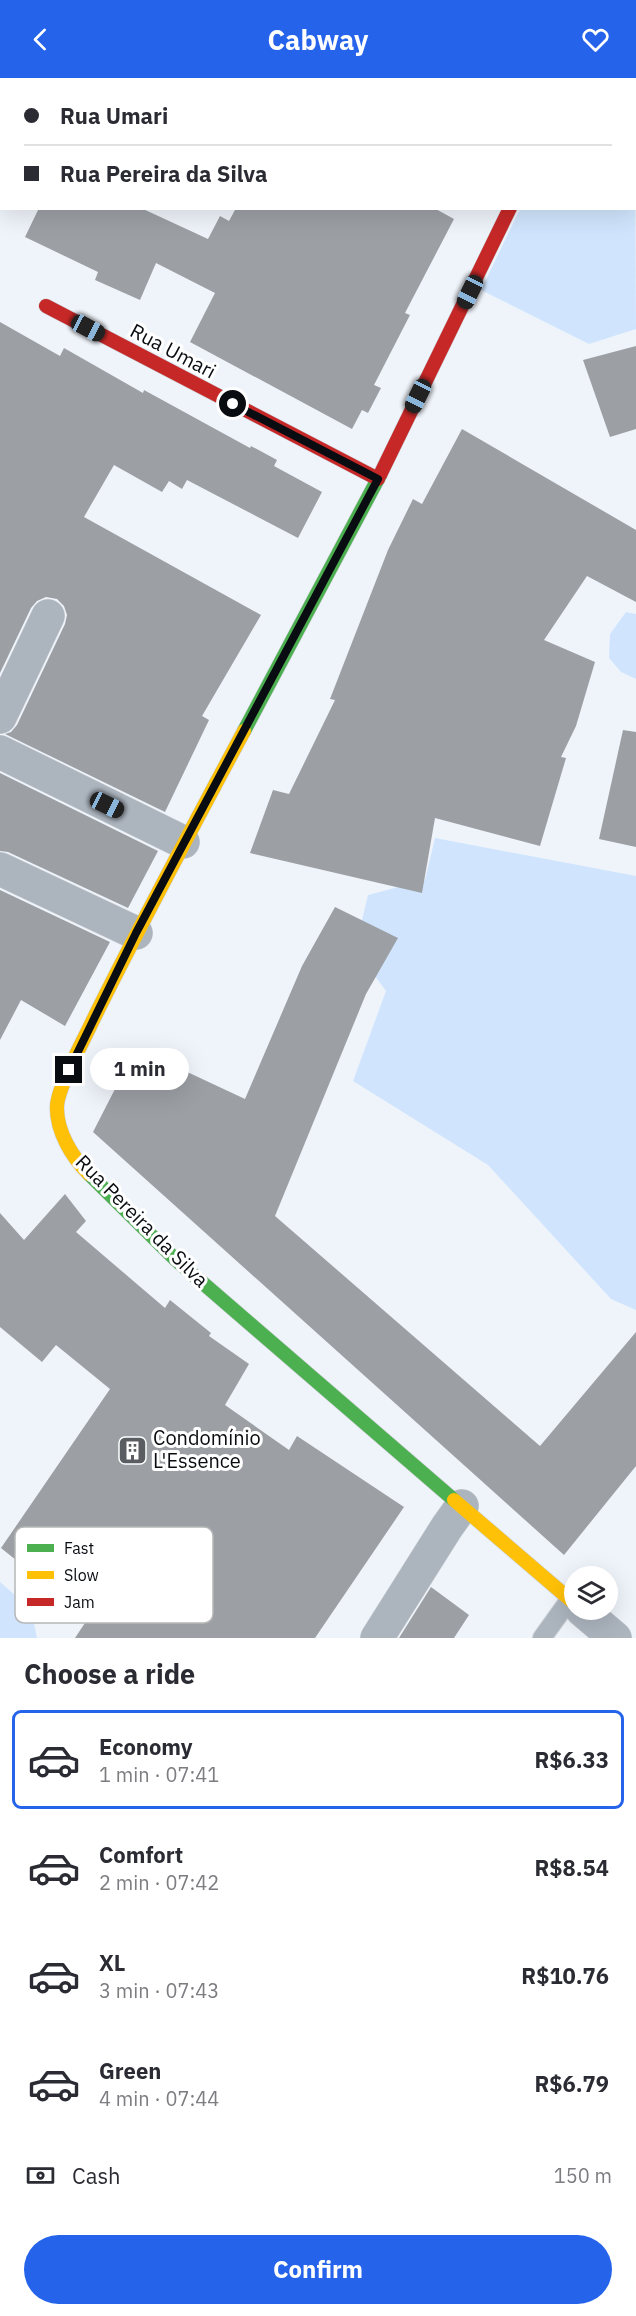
<!DOCTYPE html>
<meta charset="utf-8">
<style>
body{margin:0;font-family:"IBM Plex Sans",sans-serif;background:#f7f7f7;color:#2b2b33;height:100vh;display:flex;flex-direction:column;font-size:22px;white-space:nowrap}
*{box-sizing:border-box;margin:0}
p{font-size:20px;color:#7c7c81}
.icon{flex:none;width:33px;height:33px;fill:none;stroke:currentColor;stroke-width:2;stroke-linecap:round;stroke-linejoin:round}
.map{position:relative;height:1560px;overflow:hidden}
.side{display:flex;flex-direction:column;background:#fff;flex:1}
.side>*{flex:none}
.banner{position:absolute;left:0px;top:0px;width:636px;height:132px;box-shadow:0 6px 24px #0002;display:grid;align-content:center;height:132px;padding:0 24px;background:#fff}
.fabs{position:absolute;left:564px;top:1488px;display:grid;gap:12px}
.fabs a{display:grid;place-items:center;width:54px;height:54px;border-radius:50%;background:#fff;box-shadow:0 6px 24px #0002;font-size:30px}
.end{position:absolute;width:27px;height:27px;margin:-14px;border:8px solid #090c10;background:#fff;box-shadow:0 0 0 3px #fff}
.from{border-radius:50%}
.bubble{position:absolute;height:42px;border-radius:21px;background:#fff;box-shadow:0 6px 24px #0002;font-size:20px;font-weight:700;line-height:42px;text-align:center}
.car{position:absolute;width:18px;height:36px;margin:-18px -9px;border-radius:8px;box-shadow:0 0 4px 2px #0007;background:linear-gradient(#222 24%,#8ab4d8 0 40%,#222 0 76%,#8ab4d8 0 86%,#222 0)}
.banner b{display:flex;align-items:center;gap:21px;height:57px;font-size:22px}
.banner b+b{border-top:2px solid #e1e1e2}
.banner i{width:15px;height:15px;background:#2b2b33}
ul{padding:0;list-style:none}
li{display:flex;align-items:center;gap:18px;height:99px;margin:0 12px 9px;padding:0 12px;border:3px solid transparent;border-radius:9px}
li div{flex:1}
li b{display:block;font-size:22px}
li em{font-style:normal;font-weight:700}
li.current{border-color:#2563eb}
li>.icon{width:54px;height:54px;stroke-width:1.5}
h2{padding:0 24px;font-size:27px;line-height:72px}
.pay{display:flex;align-items:center;gap:15px;height:66px;padding:0 24px;font-size:22px}
.pay p{margin-inline-start:auto}
.cta{display:flex;gap:12px;margin-top:auto;padding:12px 24px}
.cta a{flex:1;height:69px;border-radius:36px;background:#2563eb;color:#fff;font-size:24px;font-weight:700;line-height:69px;text-align:center}
header{display:flex;justify-content:space-between;align-items:center;height:78px;padding:0 24px;background:#2563eb;color:#fff;font-size:27px;font-weight:700}
.map>svg:first-child{display:block}
.green{fill:#d0e5fd}
.building{fill:#9ca0a5}
.lines{fill:none;stroke-linecap:round;stroke-linejoin:round}
.lane-casing{stroke:#cbcfd4;stroke-width:20}
.street-casing{stroke:#cbcfd4;stroke-width:34}
.fast-casing{stroke:#cbcfd4;stroke-width:15}
.slow-casing{stroke:#cbcfd4;stroke-width:15}
.jam-casing{stroke:#cbcfd4;stroke-width:15}
.lane{stroke:#acb4be;stroke-width:18}
.street{stroke:#acb4be;stroke-width:33}
.fast{stroke:#4caf50;stroke-width:14}
.slow{stroke:#ffc107;stroke-width:14}
.jam{stroke:#c62828;stroke-width:14}
.route{stroke:#090c10;stroke-width:8}
.labels{text-anchor:middle;stroke-width:6;stroke-linejoin:round;paint-order:stroke}
.street-label{font-size:20px;fill:#090c10;stroke:#fff}
.poi-label{font-size:20px;fill:#090c10;stroke:#fff;text-anchor:start}
.key{fill:#fff;stroke:#b5b6b7;stroke-width:1.5}
.key-label{font-size:16px;fill:#090c10}
</style>
<header><svg class="icon" aria-label="back" viewBox="0 0 24 24"><path d="M15 5l-7 7 7 7"/></svg>Cabway<svg class="icon" aria-label="heart" viewBox="0 0 24 24"><path d="M12 20l-8-8c-3-5 5-10 8-4 3-6 11-1 8 4z"/></svg></header>
<div class="map">
<svg width="636" height="1560" viewBox="0 0 636 1560">
<rect width="100%" height="100%" fill="#eff4fa"/>
<path class="green" d="M635,42l1,209 -47,15 -108,-54 39,-81 114,-1z
M626,534l10,2v65l-15,-7 -12,-14 1,-24z
M435,760l201,38v434l-25,-11 -123,-134 -135,-84 33,-90 -31,-42 13,-54 57,-15z
M0,1504l31,27 6,29h-37z"/>
<path class="building" d="M39,130h102l67,31 12,-23 9,5 7,-13h198l20,11 -49,94 5,2 -36,70 7,3 -13,25 -6,-3 -10,19 -162,-87 25,-49 -59,-30 -16,37 -45,-20 3,-8 -73,-35z
M0,244l60,34 4,-8 79,45 1,-3 106,58 1,-2 26,14 -3,6 48,26 -24,46 -111,-58 -5,9 -13,-8 -7,11 -48,-27 -30,52 177,98 -59,101 7,4 -44,92 -160,-78 6,-2 6,-7 48,-101 2,-9 -3,-9 -7,-7 -11,-2 -9,4 -6,7 -31,65z
M636,268v83l-26,8 -27,-77z
M462,351l174,101v72l-49,-26 -43,64 51,22 -19,64 -15,31 5,1 -26,88 -105,-28 -13,75 -172,-40 23,-63 16,4 46,-94 -5,-1 58,-149 25,-51 9,5z
M623,652l13,2v115l-37,-8z
M0,695l158,78 -30,57 -120,-56 -8,-1z
M0,812l110,52 -45,84 -44,-26 -21,40z
M335,829l63,31 -32,56 -91,222 265,230 96,-114v134l-72,89 -471,-423 43,-84 109,51 57,-133z
M65,1116l21,27 -10,11 89,76 5,-8 41,33 -2,3 40,28 -24,41 64,45 8,-14 107,71 -89,131h-240l51,-77 -49,-33 -35,53 -41,-33 109,-159 -54,-44 -14,17 -42,-35v-114l24,27z
M431,1509l38,28 -15,23h-55z"/>
<g class="lines">
<defs>
<path id="lane" d="M542,1560l28,-39"/>
<path id="street" d="M574,2v-2
M0,639l48,-101
M0,674l183,90
M0,791l136,64
M582,1532l33,28
M377,1560l70,-111 15,-21"/>
<path id="fast" d="M44,2l1,-2
M244,653l136,-256
M89,1096l86,85 279,241"/>
<path id="slow" d="M0,88l2,-3
M89,1096c-17,-17 -33,-43 -32,-68 1,-20 28,-68 37,-88 48,-97 99,-192 150,-287
M454,1422l120,103"/>
<path id="jam" d="M46,228l332,173
M380,397l130,-267"/>
</defs>
<use href="#lane" class="lane-casing"/>
<use href="#street" class="street-casing"/>
<use href="#fast" class="fast-casing"/>
<use href="#slow" class="slow-casing"/>
<use href="#jam" class="jam-casing"/>
<use href="#lane" class="lane"/>
<use href="#street" class="street"/>
<use href="#fast" class="fast"/>
<use href="#slow" class="slow"/>
<use href="#jam" class="jam"/>
</g>
<g class="lines">
<path class="route" d="M69,992l67,-137 242,-454 -145,-75"/>
</g>
<defs>
<symbol id="building-square" viewBox="-11 -11 22 22"><rect x="-9" y="-9" width="18" height="18" rx="4" fill="#5a5d62" stroke="#fff"/><path d="M-4-6H4V6H1V3H-1V6H-4ZM-2.5-4.3h1.7v1.8h-1.7ZM.8-4.3h1.7v1.8H.8ZM-2.5-1h1.7V.8h-1.7ZM.8-1h1.7V.8H.8Z" fill="#fff"/></symbol>
</defs>
<g fill-rule="evenodd">
<use href="#building-square" x="116" y="1356" width="33" height="33"/>
</g>
<g class="labels">
<g class="street-label">
<text transform="translate(173 273) rotate(28)" y="7">Rua Umari</text>
<text transform="translate(142 1143) rotate(45)" y="7">Rua Pereira da Silva</text>
</g>
<g class="poi-label">
<text x="153" y="1367">Condomínio<tspan x="153" dy="23">L'Essence</tspan></text>
</g>
</g>
<rect x="15" y="1449" width="198" height="96" rx="9" class="key"/>
<rect x="27" y="1466" width="27" height="8" fill="#4caf50"/>
<rect x="27" y="1493" width="27" height="8" fill="#ffc107"/>
<rect x="27" y="1520" width="27" height="8" fill="#c62828"/>
<g class="key-label">
<text x="64" y="1476">Fast</text>
<text x="64" y="1503">Slow</text>
<text x="64" y="1530">Jam</text>
</g>
</svg>
<div class="fabs">
<a><svg class="icon" aria-label="layers" viewBox="0 0 24 24"><path d="M12 4l9 5-9 5-9-5zM3 14l9 5 9-5"/></svg></a>
</div>
<i class="end from" style="left:233px;top:326px"></i>
<i class="end" style="left:69px;top:992px"></i>
<div class="bubble" style="left:90px;top:970px;width:99px">1 min</div>
<i class="car" style="left:470px;top:214px;rotate:206deg"></i>
<i class="car" style="left:88px;top:250px;rotate:118deg"></i>
<i class="car" style="left:418px;top:318px;rotate:206deg"></i>
<i class="car" style="left:107px;top:727px;rotate:116deg"></i>
<div class="banner">
<b><i class="from"></i>Rua Umari</b>
<b><i></i>Rua Pereira da Silva</b>
</div>
</div>
<section class="side">
<h2>Choose a ride</h2>
<ul>
<li class="current"><svg class="icon" aria-label="car" viewBox="0 0 24 24"><path d="M5 17H2v-5l4-1 3-4h7l3 4 3 1v5h-3M9 17h6M6 11h13"/><circle cx="7" cy="17" r="2"/><circle cx="17" cy="17" r="2"/></svg><div><b>Economy</b><p>1 min · 07:41</p></div><em>R$6.33</em></li>
<li><svg class="icon" aria-label="car" viewBox="0 0 24 24"><path d="M5 17H2v-5l4-1 3-4h7l3 4 3 1v5h-3M9 17h6M6 11h13"/><circle cx="7" cy="17" r="2"/><circle cx="17" cy="17" r="2"/></svg><div><b>Comfort</b><p>2 min · 07:42</p></div><em>R$8.54</em></li>
<li><svg class="icon" aria-label="car" viewBox="0 0 24 24"><path d="M5 17H2v-5l4-1 3-4h7l3 4 3 1v5h-3M9 17h6M6 11h13"/><circle cx="7" cy="17" r="2"/><circle cx="17" cy="17" r="2"/></svg><div><b>XL</b><p>3 min · 07:43</p></div><em>R$10.76</em></li>
<li><svg class="icon" aria-label="car" viewBox="0 0 24 24"><path d="M5 17H2v-5l4-1 3-4h7l3 4 3 1v5h-3M9 17h6M6 11h13"/><circle cx="7" cy="17" r="2"/><circle cx="17" cy="17" r="2"/></svg><div><b>Green</b><p>4 min · 07:44</p></div><em>R$6.79</em></li>
</ul>
<div class="pay"><svg class="icon" aria-label="cash" viewBox="0 0 24 24"><path d="M3 7h18v10H3z"/><circle cx="12" cy="12" r="2"/></svg>Cash<p>150 m</p></div>
<div class="cta"><a>Confirm</a></div>
</section>
